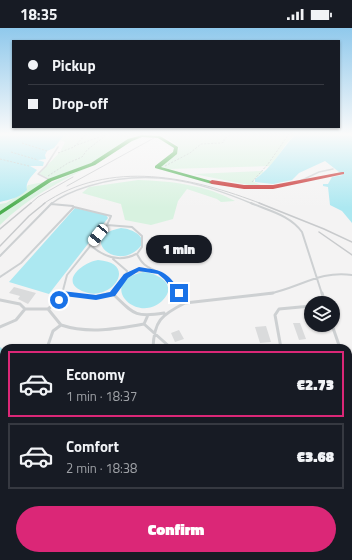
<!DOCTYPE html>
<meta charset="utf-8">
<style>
body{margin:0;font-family:"Titillium Web",sans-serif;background:#242831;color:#f1f3f6;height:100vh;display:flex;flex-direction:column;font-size:15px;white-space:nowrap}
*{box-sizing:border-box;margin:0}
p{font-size:13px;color:#9ea1a6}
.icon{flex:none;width:22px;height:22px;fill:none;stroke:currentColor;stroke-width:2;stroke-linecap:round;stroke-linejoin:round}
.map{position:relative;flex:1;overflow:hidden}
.side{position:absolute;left:0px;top:316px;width:352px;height:216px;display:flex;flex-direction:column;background:#171b24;border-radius:12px 12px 0 0;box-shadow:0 1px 3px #0004}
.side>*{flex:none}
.top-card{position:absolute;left:12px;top:12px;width:328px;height:88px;border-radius:0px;box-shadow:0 1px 3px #0004;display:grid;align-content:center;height:88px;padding:0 16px;background:#171b24}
.buttons{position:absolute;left:304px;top:268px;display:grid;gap:8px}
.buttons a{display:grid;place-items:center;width:36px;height:36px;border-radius:50%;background:#171b24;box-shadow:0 1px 3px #0004;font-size:20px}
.end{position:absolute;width:18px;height:18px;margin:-9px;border:5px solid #1a73e8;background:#fff;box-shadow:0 0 0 2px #fff}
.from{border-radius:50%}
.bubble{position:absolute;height:28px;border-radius:14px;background:#171b24;box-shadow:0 1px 3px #0004;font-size:13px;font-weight:800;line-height:28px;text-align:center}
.car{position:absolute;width:12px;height:24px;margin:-12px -6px;border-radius:5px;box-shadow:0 0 3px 1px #0007;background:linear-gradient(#fff 24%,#345 0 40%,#fff 0 76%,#345 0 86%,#fff 0)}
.top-card b{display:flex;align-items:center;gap:14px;height:38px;font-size:15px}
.top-card b+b{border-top:1px solid #363941}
.top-card i{width:10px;height:10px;background:#f1f3f6}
ul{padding:7px 0 0;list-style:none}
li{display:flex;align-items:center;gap:12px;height:66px;margin:0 8px 6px;padding:0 8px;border:2px solid #363941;border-radius:0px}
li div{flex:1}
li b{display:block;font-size:15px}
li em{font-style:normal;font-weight:800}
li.selected{border-color:#db2777}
li>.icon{width:36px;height:36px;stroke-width:1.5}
.action{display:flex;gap:8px;margin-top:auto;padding:8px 16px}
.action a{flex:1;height:46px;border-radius:24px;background:#db2777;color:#fff;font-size:16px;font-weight:800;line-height:46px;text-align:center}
.status{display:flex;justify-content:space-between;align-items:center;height:28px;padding:0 20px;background:#171b24;direction:ltr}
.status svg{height:11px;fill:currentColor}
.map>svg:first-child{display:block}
.green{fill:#d8f2e0}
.water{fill:#ace8f1}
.building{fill:#dadbdc}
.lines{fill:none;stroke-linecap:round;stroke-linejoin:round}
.path{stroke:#bbc7c3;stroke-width:1;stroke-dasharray:2 1.5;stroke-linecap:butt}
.lane-far3{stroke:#cdd0d2;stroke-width:1.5}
.lane-far2{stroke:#cdd0d2;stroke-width:2}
.lane-far1{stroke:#cdd0d2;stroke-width:3}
.lane{stroke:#cdd0d2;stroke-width:3.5}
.fast{fill:#4caf50;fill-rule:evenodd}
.jam{fill:#c62828;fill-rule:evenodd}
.rail-far1{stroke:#c8cacc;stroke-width:1}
.rail{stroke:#c8cacc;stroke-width:1.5}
.route{fill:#1a73e8}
</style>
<div class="status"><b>18:35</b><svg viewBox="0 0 49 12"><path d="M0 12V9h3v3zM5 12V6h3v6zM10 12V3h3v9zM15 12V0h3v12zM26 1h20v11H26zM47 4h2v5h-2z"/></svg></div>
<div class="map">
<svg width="352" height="532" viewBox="0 0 352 532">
<rect width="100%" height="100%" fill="#f4f3f3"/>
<path class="green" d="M65,106h81c-23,4 -36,19 -55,29 -13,6 -27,10 -40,16l-12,-5 21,-22 5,-10 -5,-2z
M149,106h147l-10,10 -15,22 -103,3 -6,-2v-4l14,-8 3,-7c-9,-10 -17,-12 -30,-14z
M94,137c-34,16 -67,33 -94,60v-10l46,-30z
M262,143l2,1 -10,7v3l7,3h-12l-55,-11z
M138,152c33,1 68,5 97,21l-14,1 -4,-3 -30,-10 -9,12 -5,18 -22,6 -26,-5 -4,-16 -39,-11 7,-6z
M44,154l-5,4 -39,25v-7l6,-1 18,-11 4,-7z"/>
<path class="water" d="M0,106h65l-11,14 -7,3 -2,4 1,4 -8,1 6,2 -1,4h-13l7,4c-5,6 -12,12 -10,20 -9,9 -17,9 -27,12z
M296,106h56v89l-10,-12 -12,-6 -2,-18 -5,-1v-2h5l4,-7 11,-2 -18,-14 -26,12 -7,7 -19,4 -18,-2v-3c17,-11 26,-30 41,-45z
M75,180l31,7 2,3 -59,76 -40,-12z
M121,200c12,1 30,10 16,22 -23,20 -59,-14 -16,-22z
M98,232c41,3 14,42 -13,32 -27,-9 -4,-29 13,-32z
M143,244c15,1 36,13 19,29 -26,24 -66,-19 -19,-29z
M0,319l4,3v89l-4,18z
M4,504v24h36v4h-40v-25z"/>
<path class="building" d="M14,259l22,6 -8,11 -10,-5 2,-3 -11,-3z
M293,295h7l6,16 -7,1z
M266,298l5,16 -11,1 -5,-16z
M179,302l5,9 -9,3 -4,-9z
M348,427l4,9v14h-4z
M348,460l4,9v33l-4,1z"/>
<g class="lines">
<path class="path" d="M117,106l11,3
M22,115l25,8
M74,118l34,-12
M11,124l27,8
M58,125l16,-6 12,-13
M0,131l29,7
M165,138l25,-13 11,-9 20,-1 3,-1v-3l8,-5
M48,148l20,-13 14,-6 5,-7 18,-14
M252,154l16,-18 21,-30"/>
<path class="lane-far3" d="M50,152l-12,-6 8,-8 12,-19
M300,153l19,-9 14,-3
M51,176c11,-9 25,-14 38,-18 60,-18 109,-5 164,18"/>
<path class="lane-far2" d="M251,175c18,8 39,12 51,29l20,62
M51,176l22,2
M107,197l25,2 10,9v11l-5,7c8,16 13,12 26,21 7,5 12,12 17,19
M90,217c14,12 29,18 46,9
M0,228l52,-53
M113,231l14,12 -1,4
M0,249l21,-14 53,-56 37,9 -4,9 -40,50 -5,19
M62,265l6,1
M112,266l18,-21 18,-3
M268,266c31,-6 52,-24 84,-19"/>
<path class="lane-far1" d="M62,265l31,4 20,-4
M179,265l6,10 88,-10
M322,265l3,10
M113,266c20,19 21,24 51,19
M0,272l20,4 5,5
M144,296l27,24
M61,297c27,9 55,4 83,-1l4,-9
M332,297l8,23
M0,299l16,-7 9,-11h23
M47,320l6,-17 8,-6 -13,-16 11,-9 3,-7
M153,320c1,-27 8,-33 32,-45
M281,320l-6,-33 4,-6 32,-3
M348,343l4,12"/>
<path class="lane" d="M0,499l4,-1
M106,528v4
M256,532l1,-4"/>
<path class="fast" d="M142,107l18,1 18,11 -1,7 -16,13 54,15 -3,2 -57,-16v-2l18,-14 1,-4 -16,-10 -16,-1 -10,4 -37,24 -43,16 -52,34v-4l48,-32 43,-16 37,-24z"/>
<path class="jam" d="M342,144h2v2l-71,15h-29l-32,-5 -3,-2 3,-2 32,5h29z"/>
<path class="rail-far1" d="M67,158l87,-48
M30,176l8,-7 35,-20
M43,176c67,-46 149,-27 219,0"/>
<path class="rail" d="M259,175l65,26 28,13
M0,201l31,-26
M319,204l33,23
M0,218l29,-30 16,-13"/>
</g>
<linearGradient id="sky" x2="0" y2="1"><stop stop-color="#90c9ec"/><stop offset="0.59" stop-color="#fafafa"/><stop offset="1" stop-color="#fafafa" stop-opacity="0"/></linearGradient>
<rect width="352" height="180" fill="url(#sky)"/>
<path class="route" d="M139,239c17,3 25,2 36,17 3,3 6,6 6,10h-5l-12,-15 -6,-5 -19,-3 -11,7 -13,18 -19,4 -32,-4 -3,5 -2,1 -3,-2 6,-9 34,4 14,-3 14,-18z"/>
</svg>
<div class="buttons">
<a><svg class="icon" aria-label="layers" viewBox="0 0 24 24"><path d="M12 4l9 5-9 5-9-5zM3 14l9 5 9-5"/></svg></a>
</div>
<i class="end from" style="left:59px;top:272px"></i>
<i class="end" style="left:179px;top:265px"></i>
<div class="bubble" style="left:146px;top:207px;width:66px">1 min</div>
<i class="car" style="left:98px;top:207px;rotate:219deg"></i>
<div class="top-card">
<b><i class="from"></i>Pickup</b>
<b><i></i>Drop-off</b>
</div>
<section class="side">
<ul>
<li class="selected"><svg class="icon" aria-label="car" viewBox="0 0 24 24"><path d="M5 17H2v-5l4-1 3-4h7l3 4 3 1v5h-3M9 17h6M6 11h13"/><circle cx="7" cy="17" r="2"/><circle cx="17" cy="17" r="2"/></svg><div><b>Economy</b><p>1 min · 18:37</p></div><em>€2.73</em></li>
<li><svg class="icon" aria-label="car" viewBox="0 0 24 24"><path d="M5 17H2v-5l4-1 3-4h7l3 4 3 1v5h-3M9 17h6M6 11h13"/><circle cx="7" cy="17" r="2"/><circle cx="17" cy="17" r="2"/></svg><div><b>Comfort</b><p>2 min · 18:38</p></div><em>€3.68</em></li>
</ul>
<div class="action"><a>Confirm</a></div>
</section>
</div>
